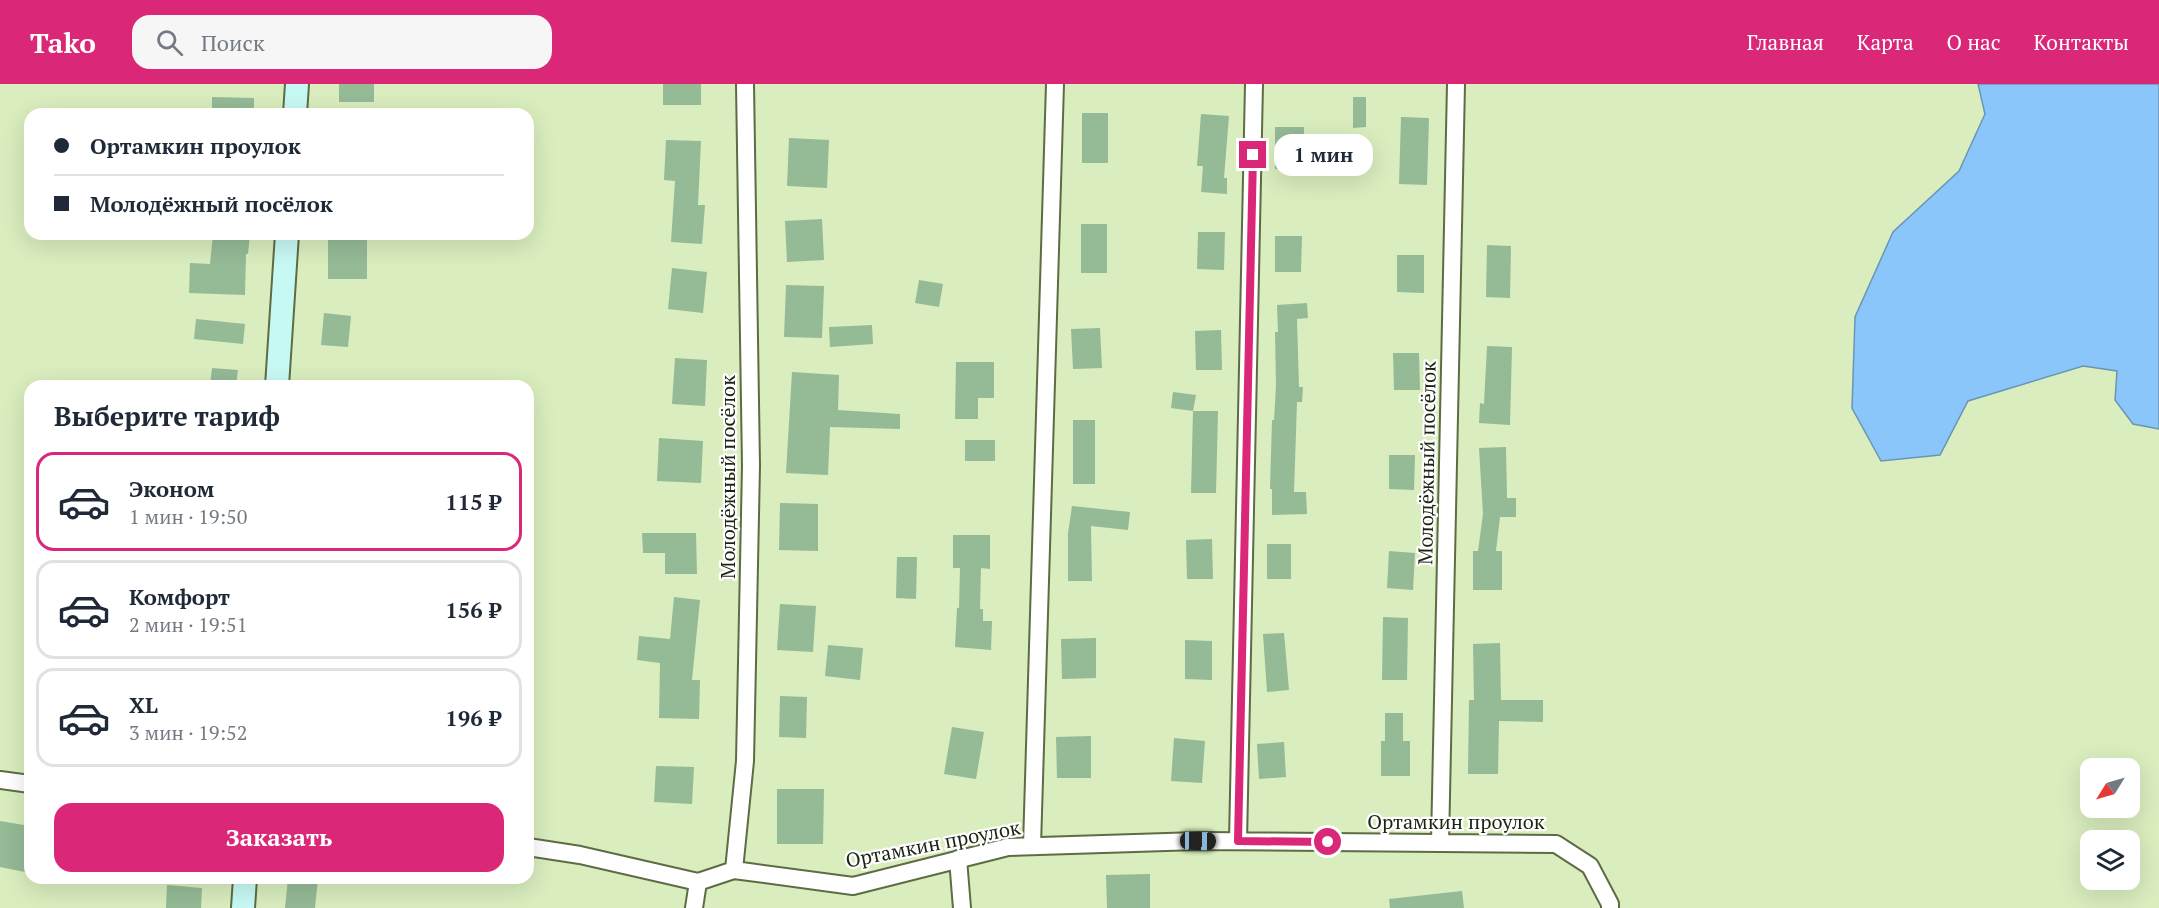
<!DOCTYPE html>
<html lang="ru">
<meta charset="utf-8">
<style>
body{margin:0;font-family:"PT Serif",serif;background:#f6f6f7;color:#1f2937;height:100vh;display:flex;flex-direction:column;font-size:22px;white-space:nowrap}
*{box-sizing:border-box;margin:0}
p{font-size:20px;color:#747a83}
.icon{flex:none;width:33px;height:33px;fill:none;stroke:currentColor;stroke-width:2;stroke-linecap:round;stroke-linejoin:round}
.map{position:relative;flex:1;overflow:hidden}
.sheet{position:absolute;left:24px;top:296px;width:510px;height:504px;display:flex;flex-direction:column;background:#fff;border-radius:18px;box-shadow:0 6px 24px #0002}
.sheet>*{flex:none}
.guide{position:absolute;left:24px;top:24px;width:510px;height:132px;border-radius:18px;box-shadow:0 6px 24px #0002;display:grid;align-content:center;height:132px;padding:0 30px;background:#fff}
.needle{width:39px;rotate:233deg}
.buttons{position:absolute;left:2080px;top:674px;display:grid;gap:12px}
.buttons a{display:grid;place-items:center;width:60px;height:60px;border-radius:12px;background:#fff;box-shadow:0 6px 24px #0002;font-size:30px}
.end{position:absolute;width:27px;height:27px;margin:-14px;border:8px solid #db2777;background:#fff;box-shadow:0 0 0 3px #fff}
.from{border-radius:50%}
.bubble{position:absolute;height:42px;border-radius:18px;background:#fff;box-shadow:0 6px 24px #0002;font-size:20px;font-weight:700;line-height:42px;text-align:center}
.car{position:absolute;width:18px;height:36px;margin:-18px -9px;border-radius:8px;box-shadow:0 0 4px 2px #0007;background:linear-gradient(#222 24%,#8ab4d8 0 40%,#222 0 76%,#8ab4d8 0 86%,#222 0)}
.guide b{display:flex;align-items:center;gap:21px;height:57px;font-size:22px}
.guide b+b{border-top:2px solid #e0e1e3}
.guide i{width:15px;height:15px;background:#1f2937}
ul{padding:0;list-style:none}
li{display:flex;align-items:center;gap:18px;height:99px;margin:0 12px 9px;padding:0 18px;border:3px solid #e0e1e3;border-radius:18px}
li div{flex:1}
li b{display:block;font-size:22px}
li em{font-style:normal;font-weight:700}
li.on{border-color:#db2777}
li>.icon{width:54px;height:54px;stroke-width:1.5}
h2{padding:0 30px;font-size:27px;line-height:72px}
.cta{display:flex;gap:12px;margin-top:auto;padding:12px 30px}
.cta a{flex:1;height:69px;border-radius:18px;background:#db2777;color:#fff;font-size:24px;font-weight:700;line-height:69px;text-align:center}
header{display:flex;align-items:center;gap:36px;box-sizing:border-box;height:84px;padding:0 30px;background:#db2777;color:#fff}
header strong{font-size:28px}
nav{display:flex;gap:33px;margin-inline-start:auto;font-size:21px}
.search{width:420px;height:54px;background:#f6f6f7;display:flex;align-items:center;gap:15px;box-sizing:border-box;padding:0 21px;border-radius:18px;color:#747a83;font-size:22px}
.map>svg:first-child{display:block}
.water{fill:#8bc6fa;stroke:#6a95b4;stroke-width:1.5}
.building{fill:#95ba96}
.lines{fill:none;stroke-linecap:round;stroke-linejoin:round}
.street-casing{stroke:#5c6c43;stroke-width:20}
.secondary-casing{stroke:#5c6c43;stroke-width:26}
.street{stroke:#fff;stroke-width:16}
.secondary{stroke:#c7f9f4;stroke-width:22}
.route{stroke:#db2777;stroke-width:8}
.labels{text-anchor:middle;stroke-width:4.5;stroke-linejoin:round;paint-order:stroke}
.street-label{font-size:20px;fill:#1c2312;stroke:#fff}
</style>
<header>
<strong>Tako</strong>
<div class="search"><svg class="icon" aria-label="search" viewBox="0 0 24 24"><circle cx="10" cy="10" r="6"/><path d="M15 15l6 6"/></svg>Поиск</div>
<nav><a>Главная</a><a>Карта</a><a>О нас</a><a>Контакты</a></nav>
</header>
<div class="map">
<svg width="2159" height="824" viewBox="0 0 2159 824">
<rect width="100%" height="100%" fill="#d9edbe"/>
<path class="water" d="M1978,0h181v345l-26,-5 -18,-24 2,-29 -34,-5 -115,35 -28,54 -59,6 -29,-53 3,-91 38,-85 66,-61 26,-57z"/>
<path class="building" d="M339,0h35v18h-35z
M663,0h38v21h-38z
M212,13l42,1v16h-42z
M1353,13h13v30l-13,1z
M1082,29h26v50h-26z
M1201,30l28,2 -5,62h3v16l-26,-2 2,-26h-6z
M1401,33l28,1 -2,67 -28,-1z
M1275,43h29v42h-29z
M789,54l40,2 -2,48 -40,-2z
M666,56l35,1 -3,64h7l-3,39 -31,-2 4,-61 -11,-1z
M822,135l2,41 -37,2 -2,-41z
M1081,140h26v49h-26z
M1198,148h27l-1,38 -27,-1z
M213,150h37l-2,20h-2l-1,41 -56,-2 1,-30 20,1z
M328,152h39v43h-39z
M1275,152h27l-1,36h-26z
M1487,161l24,1 -1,52 -24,-1z
M1397,171h27v38l-27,-1z
M672,184l35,4 -4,41 -35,-4z
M919,196l24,4 -4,23 -24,-4z
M786,201l38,1 -2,52 -38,-1z
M1307,219l1,15 -11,1 2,68h4l-1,15h-5l-3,90h12l1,22 -35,1v-26h-2l2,-69h2l2,-34 -1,-54h3l-1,-27z
M324,229l27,3 -3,31 -27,-2z
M196,235l49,5 -2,20 -49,-5z
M872,241l1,19 -43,3 -1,-20z
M1100,244l2,40 -29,1 -2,-40z
M1221,246l1,40h-26l-1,-39z
M1487,262l25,1 -2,78 -31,-2 1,-20 4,1z
M1393,269h26l1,37h-26z
M675,274l32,2 -2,46 -33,-2z
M956,278h38v36h-16v21h-23z
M212,284l26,2 -2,16h-26z
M792,288l47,3 -1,35 62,4v15l-70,-2 -2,48 -42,-2z
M1173,308l23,3 -3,16 -22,-3z
M1193,327h25l-2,82h-25z
M1073,336h22v64h-22z
M659,354l44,3 -2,42 -44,-2z
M965,356h30v21h-30z
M1506,363l1,51h9v19h-16l-4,34h6v39h-29v-39h5l5,-37 -4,-66z
M1389,371h26l-1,35 -25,-1z
M780,419l38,1v47l-39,-1z
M1072,422l58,6 -2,18 -37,-4 1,55h-24v-48z
M642,449h54l1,41h-32v-21h-22z
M953,451h37v34l-9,-1 -1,41h3v12h9l-1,29 -36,-3 2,-39h2l1,-40h-7z
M1212,455l1,40h-26l-1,-39z
M1267,460h24v35h-24z
M1389,467l26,2 -2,37 -26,-2z
M897,473h20l-1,42 -20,-1z
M674,513l26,3 -8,80h8l-1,39 -40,-1 1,-55 -23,-3 2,-24 31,3z
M780,520l36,2 -3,46 -36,-2z
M1383,533l25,1 -1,62h-25z
M1284,549l5,57 -22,2 -4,-58z
M1096,554v40l-34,1 -1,-40z
M1185,556l27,1v39l-27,-1z
M1500,559l1,57h42v22l-44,-1 -1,53h-30l1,-74h5l-1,-56z
M828,561l35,3 -3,32 -35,-4z
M780,612l27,1 -1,41 -27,-1z
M1385,629h18v28h7v35h-29v-35h4z
M952,643l32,5 -8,47 -32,-5z
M1091,652v42h-34l-1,-41z
M1174,654l31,3 -3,42 -31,-2z
M1284,658l2,35 -27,2 -2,-35z
M656,682l38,1 -2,37 -38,-2z
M777,705h47l-1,55h-46z
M0,737l30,5v47l-30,-6z
M1150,790v34h-43l-1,-33z
M288,794h30l-3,30h-30z
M167,801l35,3 -1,20h-35z
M1462,807l2,17h-74l-1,-9z"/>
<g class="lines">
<defs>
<path id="street" d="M0,696l30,4
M1238,757l16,-757
M1440,759l16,-759
M1032,762l23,-762
M528,763l52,8 118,27 36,-12 119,16 155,-39 190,-6 358,3 34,22 20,38v4
M958,775l4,49
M734,786l11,-109 6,-295 -6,-382
M694,824l4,-26"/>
<path id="secondary" d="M295,30l2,-30
M277,302l10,-152
M243,824l2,-30"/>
</defs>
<use href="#street" class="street-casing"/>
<use href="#secondary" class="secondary-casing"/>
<use href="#street" class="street"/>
<use href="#secondary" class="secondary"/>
</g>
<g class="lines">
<path class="route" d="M1253,71l-15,686 90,1"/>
</g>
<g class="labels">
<g class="street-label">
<text transform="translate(1427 379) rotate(-89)" y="7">Молодёжный посёлок</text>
<text transform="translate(728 393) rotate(-90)" y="7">Молодёжный посёлок</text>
<text x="1456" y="745">Ортамкин проулок</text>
<text transform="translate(933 760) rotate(-11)" y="7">Ортамкин проулок</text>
</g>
</g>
</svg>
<div class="buttons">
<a><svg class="needle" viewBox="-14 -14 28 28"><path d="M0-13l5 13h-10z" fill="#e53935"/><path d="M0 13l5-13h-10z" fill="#747a83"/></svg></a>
<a><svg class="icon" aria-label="layers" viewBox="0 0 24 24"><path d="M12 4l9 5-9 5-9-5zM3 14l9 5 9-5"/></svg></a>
</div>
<i class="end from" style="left:1328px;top:758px"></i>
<i class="end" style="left:1253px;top:71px"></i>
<div class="bubble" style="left:1274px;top:50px;width:99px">1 мин</div>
<i class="car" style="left:1198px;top:757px;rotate:91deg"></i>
<div class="guide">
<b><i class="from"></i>Ортамкин проулок</b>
<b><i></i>Молодёжный посёлок</b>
</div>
<section class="sheet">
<h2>Выберите тариф</h2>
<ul>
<li class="on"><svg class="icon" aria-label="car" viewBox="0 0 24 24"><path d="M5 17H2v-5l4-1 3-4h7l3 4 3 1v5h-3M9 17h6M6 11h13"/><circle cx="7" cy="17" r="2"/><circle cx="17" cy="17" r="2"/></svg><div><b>Эконом</b><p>1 мин · 19:50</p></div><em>115 ₽</em></li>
<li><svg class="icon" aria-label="car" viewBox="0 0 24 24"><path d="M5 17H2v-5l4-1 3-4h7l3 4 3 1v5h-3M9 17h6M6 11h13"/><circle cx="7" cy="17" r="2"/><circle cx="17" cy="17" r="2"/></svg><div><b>Комфорт</b><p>2 мин · 19:51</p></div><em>156 ₽</em></li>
<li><svg class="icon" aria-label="car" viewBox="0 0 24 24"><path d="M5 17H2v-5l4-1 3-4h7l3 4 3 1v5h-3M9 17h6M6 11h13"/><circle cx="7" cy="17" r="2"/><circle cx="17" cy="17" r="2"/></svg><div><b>XL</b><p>3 мин · 19:52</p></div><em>196 ₽</em></li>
</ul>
<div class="cta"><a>Заказать</a></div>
</section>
</div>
